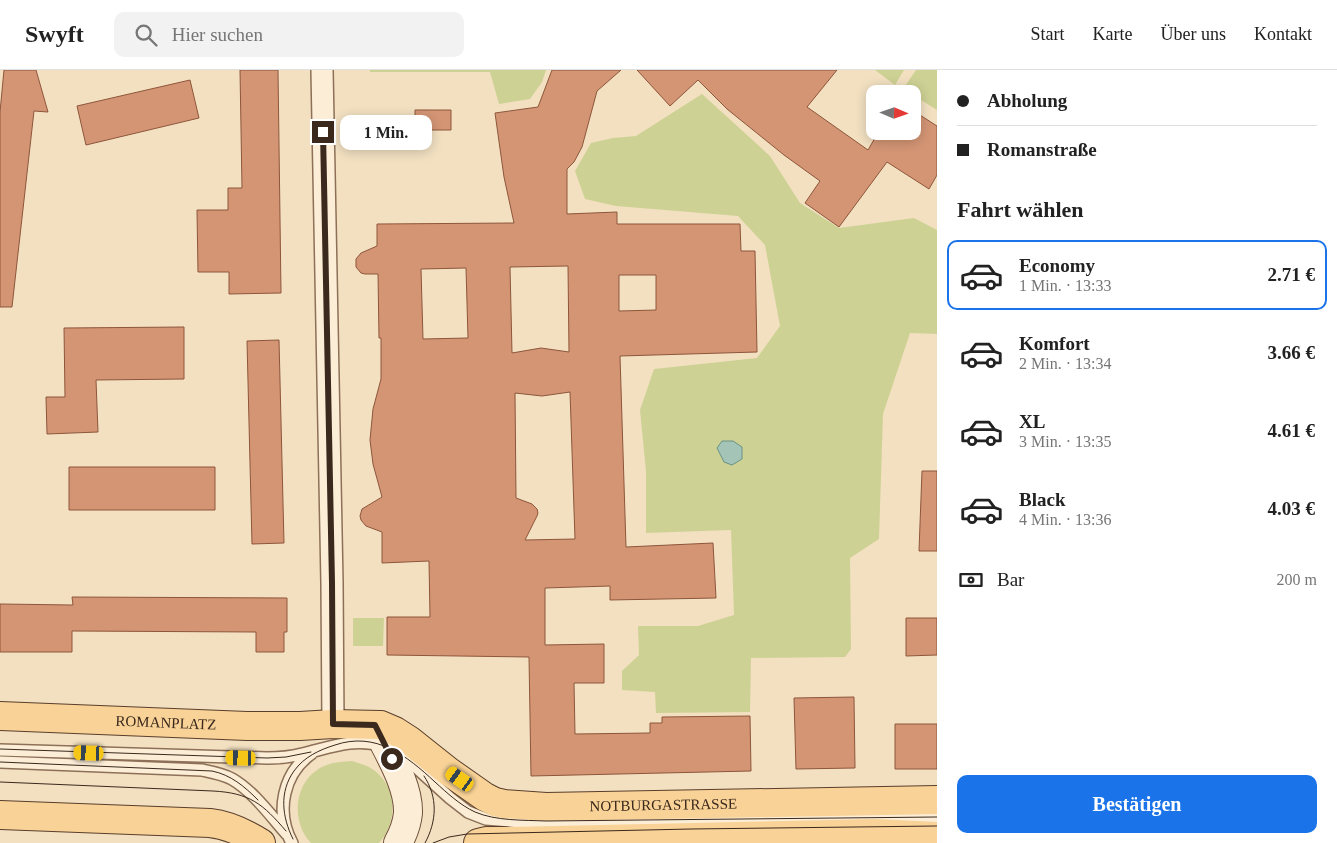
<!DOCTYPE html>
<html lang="de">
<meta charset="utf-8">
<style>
body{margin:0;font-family:Georgia,serif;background:#f2f2f2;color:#222;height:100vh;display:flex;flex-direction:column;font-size:19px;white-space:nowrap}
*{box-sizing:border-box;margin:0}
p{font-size:16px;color:#767676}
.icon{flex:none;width:28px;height:28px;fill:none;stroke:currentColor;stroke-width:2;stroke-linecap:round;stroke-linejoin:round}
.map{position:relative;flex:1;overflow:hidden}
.side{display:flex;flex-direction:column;background:#fff;width:400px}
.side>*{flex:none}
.banner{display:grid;align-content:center;height:110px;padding:0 20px;background:#fff}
.needle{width:32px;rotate:92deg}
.buttons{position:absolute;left:866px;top:15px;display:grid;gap:10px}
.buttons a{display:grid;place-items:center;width:55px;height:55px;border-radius:10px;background:#fff;box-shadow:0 2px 12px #0003;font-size:25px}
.end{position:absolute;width:22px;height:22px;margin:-11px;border:6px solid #3b291d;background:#fff;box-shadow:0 0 0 2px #fff}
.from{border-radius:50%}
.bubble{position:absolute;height:35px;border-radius:10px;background:#fff;box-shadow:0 2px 12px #0003;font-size:16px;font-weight:700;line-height:35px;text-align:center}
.car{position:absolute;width:15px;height:30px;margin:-15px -8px;border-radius:6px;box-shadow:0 0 4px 1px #0007;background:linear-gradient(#f5c518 24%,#345 0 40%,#f5c518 0 76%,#345 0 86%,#f5c518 0)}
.banner b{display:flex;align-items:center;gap:18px;height:48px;font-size:19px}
.banner b+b{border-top:1px solid #e0e0e0}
.banner i{width:12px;height:12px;background:#222}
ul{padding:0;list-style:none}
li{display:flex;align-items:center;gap:15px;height:70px;margin:0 10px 8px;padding:0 10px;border:2px solid transparent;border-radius:10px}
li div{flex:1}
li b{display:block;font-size:19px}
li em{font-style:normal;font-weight:700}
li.current{border-color:#1a73e8}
li>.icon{width:45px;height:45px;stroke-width:1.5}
h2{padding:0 20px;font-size:22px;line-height:60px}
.pay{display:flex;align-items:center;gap:12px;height:55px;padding:0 20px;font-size:19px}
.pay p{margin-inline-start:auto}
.cta{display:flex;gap:10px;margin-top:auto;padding:10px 20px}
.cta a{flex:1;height:58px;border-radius:10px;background:#1a73e8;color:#fff;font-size:20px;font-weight:700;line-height:58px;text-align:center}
header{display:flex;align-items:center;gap:30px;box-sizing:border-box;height:70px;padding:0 25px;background:#fff;border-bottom:1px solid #e0e0e0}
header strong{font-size:24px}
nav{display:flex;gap:28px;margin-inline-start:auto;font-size:18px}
.search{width:350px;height:45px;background:#f2f2f2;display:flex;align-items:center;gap:12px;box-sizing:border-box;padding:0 18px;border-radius:10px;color:#767676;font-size:19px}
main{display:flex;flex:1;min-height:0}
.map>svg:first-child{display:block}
.green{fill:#ced194}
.water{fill:#a4c4b8;stroke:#6a9386}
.building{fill:#d39574;stroke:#8e563b;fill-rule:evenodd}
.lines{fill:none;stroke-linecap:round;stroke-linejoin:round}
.lane-casing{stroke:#8d7057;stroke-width:14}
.street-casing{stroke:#8d7057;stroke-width:24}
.secondary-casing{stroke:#6f513a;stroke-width:30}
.primary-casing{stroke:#5a3e2c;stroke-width:30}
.lane{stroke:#fbedd6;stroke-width:11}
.street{stroke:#fbedd6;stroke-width:21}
.secondary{stroke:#fbedd6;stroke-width:28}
.primary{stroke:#f8d296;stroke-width:28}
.tram{stroke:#3b291d;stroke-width:1}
.route{stroke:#3b291d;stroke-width:6}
.labels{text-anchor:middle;stroke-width:4;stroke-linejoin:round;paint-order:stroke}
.street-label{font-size:15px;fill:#3b291d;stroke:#f8ead2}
</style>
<header>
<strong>Swyft</strong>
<div class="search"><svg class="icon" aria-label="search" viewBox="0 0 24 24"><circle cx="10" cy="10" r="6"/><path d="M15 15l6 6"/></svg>Hier suchen</div>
<nav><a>Start</a><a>Karte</a><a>Über uns</a><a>Kontakt</a></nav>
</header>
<main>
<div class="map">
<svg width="937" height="773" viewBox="0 0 937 773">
<rect width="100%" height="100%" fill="#f2e0c1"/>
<path class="green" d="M370,0h176l-4,12 -12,17 -31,5 -9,-32h-120z
M875,0h29l-9,15z
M916,0h21v40l-24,-15 -1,-1h-2l-7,-5z
M702,24l68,62 30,47 39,25 75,-10 23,12v104l-27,-1 -27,81 -4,125 -29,19 1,91 -6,8 -94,1 -1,54 -94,1 -1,-21 -33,-2v-19l17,-16 -1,-29h60l36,-11 -3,-85 -85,3v-62l-6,-61 14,-41 103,-11 23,-32 -15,-81 -27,-29 -122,-10 -31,-7 -10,-28 16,-28 22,-5 23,-2z
M353,548h31l-1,28h-30z
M352,691c5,2 11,3 15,5 30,15 33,54 12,77h-68c-21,-22 -17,-62 11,-76 10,-5 19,-5 30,-6z"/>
<path class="water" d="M722,371h11l9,6v12l-10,6 -8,-3 -7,-14z"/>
<path class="building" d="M4,0h32l12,42 -14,-1 -22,196h-12v-195z
M240,0h38l3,223 -52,1v-22h-31l-1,-62h31v-22h14z
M552,0h69l-24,21 -15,56 -8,15 -7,7v45l50,-2v12h123l1,27h14l2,101 -137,4 6,191 87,-4 3,55 -106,2v-14l-65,2v57l59,-1v39h-30l1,51 75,-1v-10h12v-6l88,-1 1,55 -220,5 -2,-119 -142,-2v-38h43l-1,-56 -47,2v-31l-16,-6 -5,-6 -1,-4 2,-7 20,-12 -9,-33 -3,-24 3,-31 8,-30v-41h-2l-1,-64h-13l-4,-1 -5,-6v-8l5,-6 16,-7v-22l137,-1 -10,-46 -9,-64 43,-6zM568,196l1,86 -28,-4 -29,5 -2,-86zM466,198l2,70 -45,1 -2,-70zM619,205h37v35l-37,1zM570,322l5,147 -50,1 12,-24 1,-3 -1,-4 -5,-5 -16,-6 -1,-105 27,3z
M637,0h200l-30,37 61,43 11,-19h33v-21l25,16v49l-8,14 -42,-27 -48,65 -34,-24 15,-22 -36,-26 -57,-46 -29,-29 -28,26z
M190,10l9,38 -113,27 -9,-39z
M415,40h36v20h-36z
M184,257v52l-88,1 2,52 -51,2 -1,-37h19l-1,-69z
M279,270l5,203 -32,1 -5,-203z
M69,397h146v43h-146z
M922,401h15v80h-18z
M72,527l215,1v34h-3v20h-28v-20l-184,-1v21h-72v-48l73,1z
M906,548h31v37l-31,1z
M854,627l1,71 -59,1 -2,-71z
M895,654h42v45h-42z"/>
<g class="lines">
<defs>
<path id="lane" d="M0,680l267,8c12,0 23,-1 35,-4 27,-6 52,-17 80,-8
M397,683l11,7 42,38 18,14 18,7 59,5 392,-6
M0,692l202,8c10,2 21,4 30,9 21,12 39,37 55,55
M292,773c-17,-31 -9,-70 20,-90"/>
<path id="street" d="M322,0l10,513 1,141"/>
<path id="secondary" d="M375,655c12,26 34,59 33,88 -1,11 -5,21 -10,30"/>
<g id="primary">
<path id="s1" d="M0,646l247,10h53l33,-2 48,1 14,6 14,9 39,31 37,26 10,5 9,2 42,3 391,-7"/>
<path d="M0,745l210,8c18,2 35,10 51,20"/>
<path d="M478,773l8,-2h19l370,-8 62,3"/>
</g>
</defs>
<use href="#lane" class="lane-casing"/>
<use href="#street" class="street-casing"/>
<use href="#secondary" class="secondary-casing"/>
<use href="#primary" class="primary-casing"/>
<use href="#lane" class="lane"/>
<use href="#street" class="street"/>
<use href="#secondary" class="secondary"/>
<use href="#primary" class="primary"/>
<path class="tram" d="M0,679l267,9 19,-1 25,-5
M0,692l212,9c19,4 32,15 46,29
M424,706c14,21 13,45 1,67
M0,712l213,9c37,2 50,13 73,40
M293,769c-11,-22 -14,-47 1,-68 10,-14 25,-21 41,-26 41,-14 72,11 100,37 12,11 25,23 40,30 21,9 48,8 71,9l391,-4
M433,773l16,-6 18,-3 224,-5 246,-3"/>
</g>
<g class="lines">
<path class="route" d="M323,62l9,451 1,141 42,1 17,34"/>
</g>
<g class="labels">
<g class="street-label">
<text dy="5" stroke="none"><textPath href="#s1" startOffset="166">ROMANPLATZ</textPath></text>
<text dy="5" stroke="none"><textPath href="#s1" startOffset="688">NOTBURGASTRASSE</textPath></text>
</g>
</g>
</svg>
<div class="buttons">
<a><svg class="needle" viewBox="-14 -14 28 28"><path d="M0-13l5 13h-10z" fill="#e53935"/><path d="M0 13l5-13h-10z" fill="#767676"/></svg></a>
</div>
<i class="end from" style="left:392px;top:689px"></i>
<i class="end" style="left:323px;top:62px"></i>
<div class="bubble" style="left:340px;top:45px;width:92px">1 Min.</div>
<i class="car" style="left:89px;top:683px;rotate:272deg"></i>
<i class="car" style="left:241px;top:688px;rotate:271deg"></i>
<i class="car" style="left:460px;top:709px;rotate:305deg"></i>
</div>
<section class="side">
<div class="banner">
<b><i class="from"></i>Abholung</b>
<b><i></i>Romanstraße</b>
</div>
<h2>Fahrt wählen</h2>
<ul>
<li class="current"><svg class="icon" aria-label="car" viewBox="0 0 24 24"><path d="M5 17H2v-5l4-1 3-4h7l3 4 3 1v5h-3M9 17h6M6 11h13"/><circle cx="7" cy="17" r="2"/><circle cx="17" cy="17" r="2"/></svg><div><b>Economy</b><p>1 Min. · 13:33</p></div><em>2.71 €</em></li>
<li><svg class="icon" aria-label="car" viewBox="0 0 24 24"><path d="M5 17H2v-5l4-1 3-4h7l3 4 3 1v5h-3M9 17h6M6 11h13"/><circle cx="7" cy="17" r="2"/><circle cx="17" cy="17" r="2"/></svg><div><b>Komfort</b><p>2 Min. · 13:34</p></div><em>3.66 €</em></li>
<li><svg class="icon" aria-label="car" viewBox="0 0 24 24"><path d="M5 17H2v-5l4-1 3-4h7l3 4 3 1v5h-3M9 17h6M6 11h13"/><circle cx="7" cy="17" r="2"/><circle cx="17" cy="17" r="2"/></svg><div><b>XL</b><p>3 Min. · 13:35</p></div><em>4.61 €</em></li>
<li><svg class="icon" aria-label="car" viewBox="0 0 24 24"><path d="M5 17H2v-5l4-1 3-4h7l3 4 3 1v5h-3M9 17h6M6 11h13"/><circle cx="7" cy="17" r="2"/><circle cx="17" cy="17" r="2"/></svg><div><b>Black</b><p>4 Min. · 13:36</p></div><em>4.03 €</em></li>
</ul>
<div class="pay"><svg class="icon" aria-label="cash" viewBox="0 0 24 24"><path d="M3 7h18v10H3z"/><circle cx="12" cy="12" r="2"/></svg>Bar<p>200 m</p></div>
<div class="cta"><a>Bestätigen</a></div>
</section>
</main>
